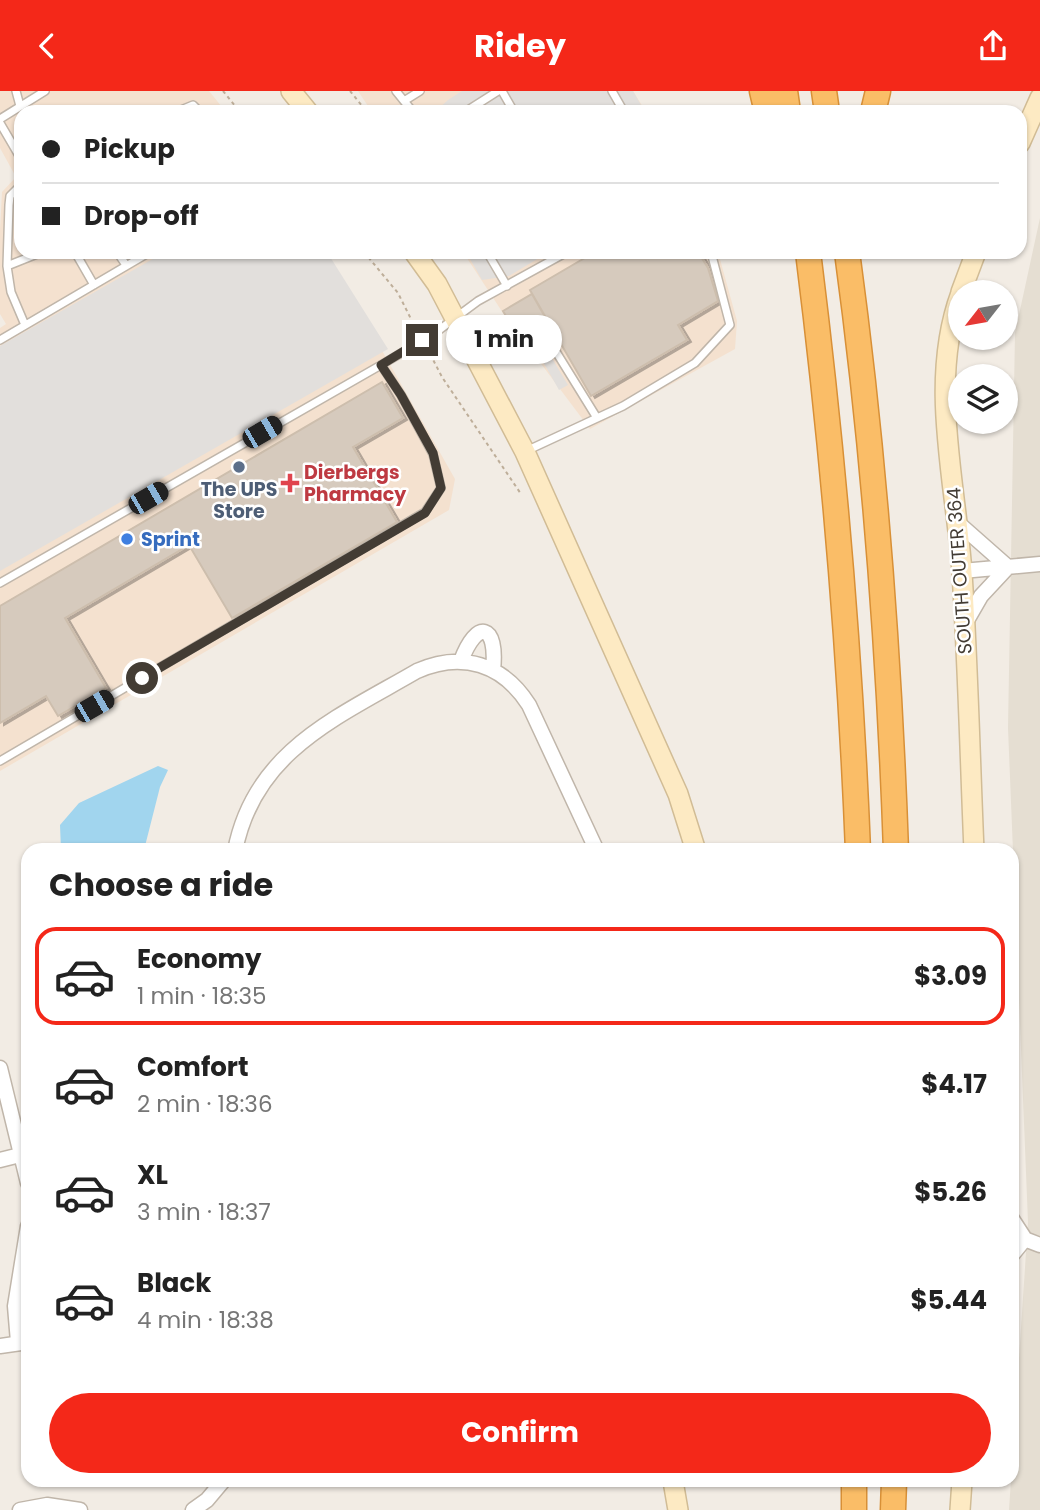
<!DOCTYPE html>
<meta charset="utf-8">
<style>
body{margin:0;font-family:Poppins,sans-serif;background:#f2f2f2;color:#222;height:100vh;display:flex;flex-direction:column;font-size:26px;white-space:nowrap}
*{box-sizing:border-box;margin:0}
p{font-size:23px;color:#767676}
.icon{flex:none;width:38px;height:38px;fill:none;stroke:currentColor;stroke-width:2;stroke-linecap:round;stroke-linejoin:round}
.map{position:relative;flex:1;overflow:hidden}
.drawer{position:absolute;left:21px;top:752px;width:998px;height:644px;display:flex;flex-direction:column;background:#fff;border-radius:21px;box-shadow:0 2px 5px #0004}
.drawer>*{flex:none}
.hud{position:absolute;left:14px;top:14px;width:1013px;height:154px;border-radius:21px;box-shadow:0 2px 5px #0004;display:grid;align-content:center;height:154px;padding:0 28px;background:#fff}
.needle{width:46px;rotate:239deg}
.controls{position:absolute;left:948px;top:189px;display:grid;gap:14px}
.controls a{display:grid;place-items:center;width:70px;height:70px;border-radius:50%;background:#fff;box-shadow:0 2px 5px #0004;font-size:35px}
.end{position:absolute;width:32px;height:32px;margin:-16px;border:9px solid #433c34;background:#fff;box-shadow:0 0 0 4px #fff}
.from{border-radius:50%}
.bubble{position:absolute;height:49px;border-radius:24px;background:#fff;box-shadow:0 2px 5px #0004;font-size:23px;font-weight:700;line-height:49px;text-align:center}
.car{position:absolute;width:21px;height:42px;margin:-21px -10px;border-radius:9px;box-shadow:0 0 5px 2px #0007;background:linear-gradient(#222 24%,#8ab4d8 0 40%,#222 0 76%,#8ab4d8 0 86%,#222 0)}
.hud b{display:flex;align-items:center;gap:24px;height:66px;font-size:26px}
.hud b+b{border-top:2px solid #e0e0e0}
.hud i{width:18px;height:18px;background:#222}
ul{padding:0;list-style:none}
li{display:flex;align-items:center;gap:21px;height:98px;margin:0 14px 10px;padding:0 14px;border:4px solid transparent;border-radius:21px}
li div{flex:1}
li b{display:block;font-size:26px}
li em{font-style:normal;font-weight:700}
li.on{border-color:#f42819}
li>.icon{width:63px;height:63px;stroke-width:1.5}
h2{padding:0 28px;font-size:32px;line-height:84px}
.button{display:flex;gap:14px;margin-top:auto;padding:14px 28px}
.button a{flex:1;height:80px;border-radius:42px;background:#f42819;color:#fff;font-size:28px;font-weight:700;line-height:80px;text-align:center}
header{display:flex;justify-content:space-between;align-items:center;height:91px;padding:0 28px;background:#f42819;color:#fff;font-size:32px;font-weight:700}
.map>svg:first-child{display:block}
.residential{fill:#e5ded2}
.commercial{fill:#f4e1cf}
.parking{fill:#e2dfdc}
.water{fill:#a1d5ee}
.building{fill:#d6cabd;stroke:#cdbead;stroke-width:2;filter:url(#shadow)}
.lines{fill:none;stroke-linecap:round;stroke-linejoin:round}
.lane-casing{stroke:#c0b6aa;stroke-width:10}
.street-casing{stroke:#c0b6aa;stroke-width:17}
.secondary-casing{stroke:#d1bc95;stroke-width:22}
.highway-casing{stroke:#d89037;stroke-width:27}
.path{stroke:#beae99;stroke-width:2;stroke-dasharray:3.5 3.5;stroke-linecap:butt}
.lane{stroke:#fff;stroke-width:7}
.street{stroke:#fff;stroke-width:14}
.secondary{stroke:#fdeac3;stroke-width:19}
.highway{stroke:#fabd67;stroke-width:24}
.route{stroke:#433c34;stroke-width:9}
.service-dot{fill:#5c6f8a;stroke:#fff;stroke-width:2.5}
.health-dot{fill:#e0444e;stroke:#fff;stroke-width:2.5}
.shop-dot{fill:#3f7fe0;stroke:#fff;stroke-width:2.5}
.labels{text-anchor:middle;stroke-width:5;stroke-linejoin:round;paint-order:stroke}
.health-label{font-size:19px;font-weight:bold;fill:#be3a42;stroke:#fff;text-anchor:start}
.service-label{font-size:19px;font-weight:bold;fill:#4e5e75;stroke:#fff}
.shop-label{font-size:19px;font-weight:bold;fill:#366cbe;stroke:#fff;text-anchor:start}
.street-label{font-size:19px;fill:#433c34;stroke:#fff}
</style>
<header><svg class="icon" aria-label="back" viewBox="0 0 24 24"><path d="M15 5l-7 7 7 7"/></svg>Ridey<svg class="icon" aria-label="share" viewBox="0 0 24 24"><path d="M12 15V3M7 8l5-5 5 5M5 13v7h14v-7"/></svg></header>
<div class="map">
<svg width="1040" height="1419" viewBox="0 0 1040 1419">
<defs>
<filter id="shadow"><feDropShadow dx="4" dy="2" stdDeviation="0" flood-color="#0004"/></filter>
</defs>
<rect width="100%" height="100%" fill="#f2ece4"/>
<path class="residential" d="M1040,127v1292h-31l19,-288 -20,-494 7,-395z"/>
<path class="commercial" d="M0,0h209l17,21h-205v140h305l129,227 -6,31 -449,261v-443l6,-4 -6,-10v-84l2,-38 14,-15 -16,-29z
M358,0h275l13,21h-274z
M463,161h255l19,69 -2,28 -145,80 -87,-116z"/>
<path class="parking" d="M462,0h171l12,21h-210l13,-12z
M165,161h162l61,97 -388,222v-225z
M466,161h83l-40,24 -27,4z
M550,264l18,30 -9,5 -17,-30z"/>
<path class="water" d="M158,675l10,4 -8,17 -16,63h-83l-1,-25 19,-22z"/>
<path class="building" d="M595,161h103l10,16 10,33 -40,24 9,15 -96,56 -61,-106z
M532,203l21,37 -28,17 -22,-37z
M382,291l21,36 -50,29 44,75 -165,96 -43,-73 -124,73 41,70 -48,28 -12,-20 -46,27v-117z"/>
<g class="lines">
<defs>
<path id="lane" d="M16,0l4,15
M396,0l17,21
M502,0l12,21
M612,0l12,21
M404,10l16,-10
M176,21l17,-7 7,7
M465,21l33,-21
M0,28l45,-28
M0,32l21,36
M75,161l19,33
M117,161l9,13
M487,161l20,34
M7,175l2,-61 1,-9 11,-11
M25,234l-14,-33 -4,-26 35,-14
M0,249l150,-88
M550,251l47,76
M526,360l97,-45 72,-43 35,-38 -19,-73
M0,492l381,-218 54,-32 43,-32 89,-49
M0,670l425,-249 16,-24 -8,-34 -32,-59 -20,-30"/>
<path id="street" d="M957,431l51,45 -27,29 -15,26
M962,480l78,-7
M461,570c16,-43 37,-37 32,9
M235,760c19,-100 103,-134 182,-180 45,-20 86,-7 112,34l68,146
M0,977l28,115
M0,1069l28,-7
M1012,1128l13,20 -13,16
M1012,1147l15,2 13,5
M18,1251l-3,-36 13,-80
M0,1255l28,-4
M20,1419l27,-5 33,5
M193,1419l14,-10 16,-19"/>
<path id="secondary" d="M291,0l17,21
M1020,52l20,-45
M414,161l23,32 88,168 153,342 18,57
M961,201l15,-40
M961,202c-33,89 -5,189 1,280 6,93 8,185 12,278
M673,1390l5,29
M960,1419l2,-29"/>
<path id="highway" d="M762,0l5,21
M785,0l3,21
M824,0l3,21
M873,21l5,-21
M808,161c25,199 42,398 50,599
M847,161c27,198 42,399 49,599
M854,1419v-29
M893,1419l1,-29"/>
</defs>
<use href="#lane" class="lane-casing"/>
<use href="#street" class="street-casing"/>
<use href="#secondary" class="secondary-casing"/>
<use href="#highway" class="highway-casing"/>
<path class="path" d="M223,0l17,21
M350,0l17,21
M364,161l34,41 19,38
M427,257l15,29 79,117"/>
<use href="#lane" class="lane"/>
<use href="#street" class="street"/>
<use href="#secondary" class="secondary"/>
<use href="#highway" class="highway"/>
</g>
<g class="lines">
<path class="route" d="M142,587l283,-165 16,-25 -8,-35 -32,-58 -20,-30 41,-25"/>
</g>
<circle class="service-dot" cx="239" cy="376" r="7"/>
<path class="health-dot" d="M286.5 381.5h7v7h7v7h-7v7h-7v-7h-7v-7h7z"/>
<circle class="shop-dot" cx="127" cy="448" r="7"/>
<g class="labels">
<g class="health-label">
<text x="304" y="388">Dierbergs<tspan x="304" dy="22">Pharmacy</tspan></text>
</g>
<g class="service-label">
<text x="239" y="405">The UPS<tspan x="239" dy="22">Store</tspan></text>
</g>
<g class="shop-label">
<text x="141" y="455">Sprint</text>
</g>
<g class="street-label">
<text transform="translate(959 480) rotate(-94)" y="7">SOUTH OUTER 364</text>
</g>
</g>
</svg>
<div class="controls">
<a><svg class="needle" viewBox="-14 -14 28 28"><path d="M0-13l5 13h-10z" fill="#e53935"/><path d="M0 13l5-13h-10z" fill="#767676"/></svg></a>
<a><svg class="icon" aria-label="layers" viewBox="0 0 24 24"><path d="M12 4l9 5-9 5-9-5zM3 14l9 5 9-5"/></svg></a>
</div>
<i class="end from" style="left:142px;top:587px"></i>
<i class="end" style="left:422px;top:249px"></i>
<div class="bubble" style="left:446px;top:224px;width:116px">1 min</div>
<i class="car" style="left:262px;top:341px;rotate:60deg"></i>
<i class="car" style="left:148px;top:407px;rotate:60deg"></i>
<i class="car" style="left:94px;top:615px;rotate:60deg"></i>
<div class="hud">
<b><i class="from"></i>Pickup</b>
<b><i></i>Drop-off</b>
</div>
<section class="drawer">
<h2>Choose a ride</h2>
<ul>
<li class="on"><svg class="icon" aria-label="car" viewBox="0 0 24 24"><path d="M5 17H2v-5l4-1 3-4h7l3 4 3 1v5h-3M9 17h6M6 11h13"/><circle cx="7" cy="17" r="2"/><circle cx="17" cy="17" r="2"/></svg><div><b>Economy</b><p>1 min · 18:35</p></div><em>$3.09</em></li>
<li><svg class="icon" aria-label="car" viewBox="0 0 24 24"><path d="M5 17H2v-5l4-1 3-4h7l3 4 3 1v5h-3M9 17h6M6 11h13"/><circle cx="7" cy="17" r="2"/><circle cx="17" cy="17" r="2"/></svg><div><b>Comfort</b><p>2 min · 18:36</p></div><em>$4.17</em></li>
<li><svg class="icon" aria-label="car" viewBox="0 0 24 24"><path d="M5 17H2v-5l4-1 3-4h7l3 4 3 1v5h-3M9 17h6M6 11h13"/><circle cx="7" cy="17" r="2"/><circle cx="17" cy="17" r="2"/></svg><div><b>XL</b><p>3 min · 18:37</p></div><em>$5.26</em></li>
<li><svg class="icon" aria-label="car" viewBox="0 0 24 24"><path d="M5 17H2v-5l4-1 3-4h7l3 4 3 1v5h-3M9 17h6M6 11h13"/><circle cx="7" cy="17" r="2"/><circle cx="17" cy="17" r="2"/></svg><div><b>Black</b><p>4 min · 18:38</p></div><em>$5.44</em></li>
</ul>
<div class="button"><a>Confirm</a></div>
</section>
</div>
